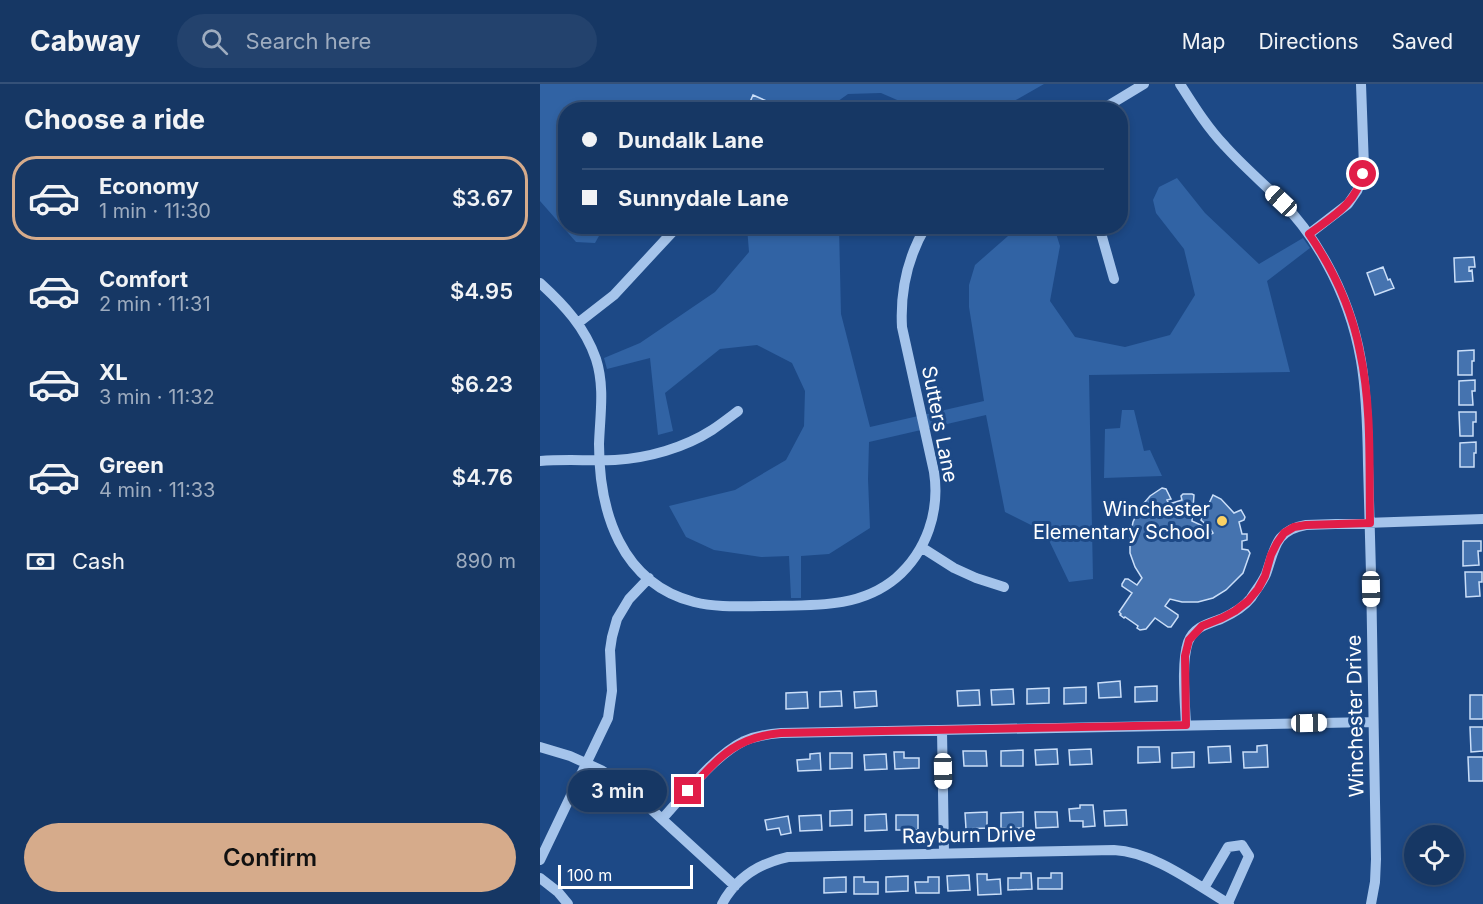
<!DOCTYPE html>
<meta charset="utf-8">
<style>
body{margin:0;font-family:Inter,sans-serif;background:#23426d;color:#f1f3f6;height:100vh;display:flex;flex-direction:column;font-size:22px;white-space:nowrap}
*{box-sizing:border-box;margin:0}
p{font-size:20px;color:#9eacbf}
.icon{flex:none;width:33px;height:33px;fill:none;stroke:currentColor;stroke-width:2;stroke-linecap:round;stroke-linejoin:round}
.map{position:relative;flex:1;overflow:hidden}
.panel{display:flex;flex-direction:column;background:#163764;width:540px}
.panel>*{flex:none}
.guide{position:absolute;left:18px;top:18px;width:570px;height:132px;border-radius:24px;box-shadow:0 3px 9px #0003,0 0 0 2px #355178;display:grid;align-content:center;height:132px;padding:0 24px;background:#163764}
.fabs{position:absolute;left:864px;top:741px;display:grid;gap:12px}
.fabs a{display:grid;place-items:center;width:60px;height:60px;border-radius:50%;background:#163764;box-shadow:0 3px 9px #0003,0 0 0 2px #355178;font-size:30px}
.scale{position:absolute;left:18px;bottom:15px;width:135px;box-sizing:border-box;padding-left:6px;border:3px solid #fff;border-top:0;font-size:16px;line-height:21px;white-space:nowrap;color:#fff;-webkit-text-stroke:4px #1d4986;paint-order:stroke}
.end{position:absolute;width:27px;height:27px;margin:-14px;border:8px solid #e11d48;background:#fff;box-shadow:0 0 0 3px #fff}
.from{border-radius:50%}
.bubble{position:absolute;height:42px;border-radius:21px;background:#163764;box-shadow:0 3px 9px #0003,0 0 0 2px #355178;font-size:20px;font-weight:600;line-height:42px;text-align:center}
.car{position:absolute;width:18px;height:36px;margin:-18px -9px;border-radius:8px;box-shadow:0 0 4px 2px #0007;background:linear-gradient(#fff 24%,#345 0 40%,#fff 0 76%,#345 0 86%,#fff 0)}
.guide b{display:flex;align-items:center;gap:21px;height:57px;font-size:22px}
.guide b+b{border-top:2px solid #355178}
.guide i{width:15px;height:15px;background:#f1f3f6}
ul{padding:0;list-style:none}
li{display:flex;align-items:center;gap:18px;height:84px;margin:0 12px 9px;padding:0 12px;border:3px solid transparent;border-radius:24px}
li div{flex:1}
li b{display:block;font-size:22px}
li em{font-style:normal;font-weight:600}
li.current{border-color:#d6ab8b}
li>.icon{width:54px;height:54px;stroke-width:1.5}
h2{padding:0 24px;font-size:27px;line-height:72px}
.pay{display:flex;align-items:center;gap:15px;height:66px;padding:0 24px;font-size:22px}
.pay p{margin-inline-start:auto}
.button{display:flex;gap:12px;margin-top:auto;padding:12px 24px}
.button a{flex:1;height:69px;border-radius:36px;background:#d6ab8b;color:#111;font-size:24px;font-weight:600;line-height:69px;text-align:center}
header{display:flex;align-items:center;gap:36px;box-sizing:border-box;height:84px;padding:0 30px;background:#163764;border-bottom:2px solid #355178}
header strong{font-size:28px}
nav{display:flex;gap:33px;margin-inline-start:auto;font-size:21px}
.search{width:420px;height:54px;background:#23426d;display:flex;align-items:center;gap:15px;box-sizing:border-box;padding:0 21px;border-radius:33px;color:#9eacbf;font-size:22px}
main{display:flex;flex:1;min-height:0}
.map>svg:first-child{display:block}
.green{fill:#3163a4}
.building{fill:#4573af;stroke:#cadef8;stroke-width:1.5}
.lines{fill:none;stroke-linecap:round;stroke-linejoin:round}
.minor{stroke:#a5c4eb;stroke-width:10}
.route{stroke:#e11d48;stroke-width:8}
.poi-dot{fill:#fad164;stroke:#1d4986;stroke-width:2}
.labels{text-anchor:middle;stroke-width:6;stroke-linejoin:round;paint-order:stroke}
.street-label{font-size:20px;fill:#fff;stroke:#1d4986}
.poi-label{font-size:20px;fill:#fff;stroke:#1d4986;text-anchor:end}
</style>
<header>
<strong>Cabway</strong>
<div class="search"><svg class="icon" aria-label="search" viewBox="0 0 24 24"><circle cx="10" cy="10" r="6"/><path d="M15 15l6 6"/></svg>Search here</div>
<nav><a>Map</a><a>Directions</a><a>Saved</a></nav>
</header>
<main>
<section class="panel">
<h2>Choose a ride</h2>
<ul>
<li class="current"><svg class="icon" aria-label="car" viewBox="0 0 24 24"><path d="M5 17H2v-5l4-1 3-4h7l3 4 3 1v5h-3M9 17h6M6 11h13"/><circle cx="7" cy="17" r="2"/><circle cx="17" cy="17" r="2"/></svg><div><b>Economy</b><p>1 min · 11:30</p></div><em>$3.67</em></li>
<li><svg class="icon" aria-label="car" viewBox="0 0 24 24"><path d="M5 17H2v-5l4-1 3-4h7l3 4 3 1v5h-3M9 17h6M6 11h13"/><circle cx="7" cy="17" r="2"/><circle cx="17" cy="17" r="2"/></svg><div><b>Comfort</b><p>2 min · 11:31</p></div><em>$4.95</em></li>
<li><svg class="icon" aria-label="car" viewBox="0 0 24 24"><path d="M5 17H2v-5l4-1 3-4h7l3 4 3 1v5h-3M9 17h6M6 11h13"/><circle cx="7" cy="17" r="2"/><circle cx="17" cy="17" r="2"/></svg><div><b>XL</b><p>3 min · 11:32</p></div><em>$6.23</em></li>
<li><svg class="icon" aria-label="car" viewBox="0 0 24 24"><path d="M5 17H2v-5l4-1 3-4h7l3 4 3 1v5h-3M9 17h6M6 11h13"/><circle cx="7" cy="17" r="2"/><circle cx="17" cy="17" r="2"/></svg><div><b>Green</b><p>4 min · 11:33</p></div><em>$4.76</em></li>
</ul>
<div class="pay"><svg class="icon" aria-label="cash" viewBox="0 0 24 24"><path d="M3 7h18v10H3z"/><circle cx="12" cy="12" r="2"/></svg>Cash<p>890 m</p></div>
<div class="button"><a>Confirm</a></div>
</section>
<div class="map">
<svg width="943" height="820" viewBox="0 0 943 820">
<rect width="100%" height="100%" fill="#1d4986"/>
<path class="green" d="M0,0h504l-44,25h-82l-37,-16 -33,1 -21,15 -261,1v116l38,1 -9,16 -19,-1 -36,-41z
M637,94l28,35 54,51 44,-26 7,10 -43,33 23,91 -201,3 4,204 -24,3 -24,-50 -40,-20 -19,-97 -117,27 -1,37 2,49 -41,26 -28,2v42h-10l-2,-42 -28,1 -47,-7 -28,-13 -17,-31 66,-16 51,-30 18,-34 1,-35 -13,-28 -35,-18 -37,4 -55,44 8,38 -15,4 -8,-77 -43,11 -3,-11 36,-15 75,-51 34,-40 -2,-25h92l2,87 29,113 114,-26 -15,-94v-22l6,-20 33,-29 6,-9h40l6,19 -10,55 25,36 50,10 45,-12 25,-40 -11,-46 -28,-36 -3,-13 6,-13z
M582,326h12l10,41 6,-1 12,26 -58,2 1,-49 15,-1z"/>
<path class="building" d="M213,11l18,8 -3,7 -21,-1z
M934,173l1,10h-6v4l3,-1 1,11 -18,1 -1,-24z
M843,183l5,13 2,-1 4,9 -19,7 -8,-22z
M934,266v11h-2v14h-14v-24z
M935,296v11h-3l1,14h-14v-24z
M919,328h17v10h-3v14h-13z
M936,358v11h-2v14h-14v-24z
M622,404l4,1 5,10 -4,1 2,4 13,-4 -1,-4 2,-2h9l2,1 -2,26 9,4 9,10 3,-2 -3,-5 -9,-8 12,-25 8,4 13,14 7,-3 4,7 -1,3 -5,2 3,12h5v6l-5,1v8l6,1 2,3 -7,20 -17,17 -13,8 -15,4h-16l-12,-3 -5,7 13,9v2l-7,10h-3l-13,-9 -9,11 -6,1 -3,-2 1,-2 -13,-9 -1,1 -4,-3 1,-1 -2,-2 13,-19 -10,-7v-2l3,-5h3l9,6 5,-7 -7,-11 -5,-14v-16l3,-15 6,-13 11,-13z
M923,457h18v10h-3l1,14 -16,1z
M925,488h17v10h-3l1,14 -14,1z
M580,597l1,16 -22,1 -1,-15z
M617,602v15l-22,1v-15z
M546,603v16l-22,1v-16z
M509,604v15l-22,1v-15z
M473,605l1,15 -22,1 -1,-15z
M439,606l1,15 -22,1 -1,-15z
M301,607l1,15 -22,1v-15z
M336,607l1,15 -22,2 -1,-16z
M267,608l1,16 -22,1v-16z
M930,611h13v24h-13z
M930,643h13v24l-12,1z
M727,661l1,22 -24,1 -1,-16h14v-6z
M690,662l1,16 -22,1 -1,-16z
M598,663h21l1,15 -22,1z
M517,665l1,15 -22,1 -1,-15z
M551,665l1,15 -22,1 -1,-15z
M483,666v16h-22v-15z
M423,667h23l1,15h-23z
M354,668h10v6h15v10l-24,1z
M654,668v15l-22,1v-15z
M280,669l1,17 -23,1 -1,-11 13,-1v-5z
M290,669h22v15l-22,1z
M346,670l1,15 -22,1 -1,-15z
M928,673h15v24h-14z
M540,721h13l2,21 -12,1v-6h-13l-1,-12 11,-1z
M312,726v15l-22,1v-15z
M586,726l1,15 -22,1 -1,-15z
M447,728v16l-21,1 -1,-16z
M483,728v16h-22v-15z
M495,728h22l1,15 -22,1z
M346,730l1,16 -22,1v-16z
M281,731l1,15 -22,1 -1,-15z
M356,731h22v15h-22z
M248,732l3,17 -10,2 -2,-7 -12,2 -2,-10z
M481,789h10l1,16 -24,1v-12h13z
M511,789h11v16h-24v-11h13z
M437,790h10v6l13,-1 1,15 -23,1z
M429,791l1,15 -22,1 -1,-15z
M368,792v15l-22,1v-15z
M306,793v15l-22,1v-15z
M314,793h10v5h14v12h-24z
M388,793h11v16h-23l-1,-11h13z"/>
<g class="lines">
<path class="minor" d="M640,0c14,22 27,43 45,62 17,19 37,36 55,54 18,18 34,40 46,62 38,68 41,126 42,202 1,36 2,72 3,109 1,95 3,190 5,286l-1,23 -4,22
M561,26l43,-26
M559,142l15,53
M769,150l39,-30 9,-13 4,-9 3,-15 -3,-83
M0,199c24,22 45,44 56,76 9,28 4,56 3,85 0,68 22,139 95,158 24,6 48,4 72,4 46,-1 93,3 130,-28 31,-27 44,-67 38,-106l-32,-145c-2,-37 5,-69 24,-101
M38,239l36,-28 64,-69
M0,377c25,-2 50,0 75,-1 33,-2 69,-12 97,-30 9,-6 18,-13 26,-19
M381,463l33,21 22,10 28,9
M646,641c-1,-23 -5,-62 2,-83 6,-15 19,-18 33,-23 11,-5 23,-12 30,-21 5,-8 11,-15 15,-24 9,-25 9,-44 40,-49l177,-6
M402,646l2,123
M0,663l30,9 31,14 20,13 19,16 95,87
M122,735c22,-24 53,-64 82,-78 12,-5 24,-7 37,-8l592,-11
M0,776l68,-142 4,-27 -2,-41 2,-13 5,-18 12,-20 20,-21
M0,794l18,14 10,12
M664,804l24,-41 14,-2 7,11 -21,47
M182,820c14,-26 38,-41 66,-47l326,-7c40,2 81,34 115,54"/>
</g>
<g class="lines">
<path class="route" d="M148,707c30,-32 46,-54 93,-58l405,-8 -1,-69 4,-16 13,-14 20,-8 13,-7 13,-10 10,-12 7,-13 6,-21 6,-12 7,-10 10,-6 12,-2 64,-2c-1,-56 2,-116 -10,-171 -8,-42 -27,-83 -51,-118 24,-18 46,-29 54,-60"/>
</g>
<circle class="poi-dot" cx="682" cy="437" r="6"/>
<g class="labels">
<g class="street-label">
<text transform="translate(400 340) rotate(79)" y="7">Sutters Lane</text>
<text transform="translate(815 632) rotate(-91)" y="7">Winchester Drive</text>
<text transform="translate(429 751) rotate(-1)" y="7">Rayburn Drive</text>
</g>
<g class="poi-label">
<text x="670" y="432">Winchester<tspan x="670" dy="23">Elementary School</tspan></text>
</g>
</g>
</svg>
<div class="fabs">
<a><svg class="icon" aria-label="locate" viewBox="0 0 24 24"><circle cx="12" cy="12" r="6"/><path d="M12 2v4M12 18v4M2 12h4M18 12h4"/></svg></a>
</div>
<div class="scale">100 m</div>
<i class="end from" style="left:823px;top:90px"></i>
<i class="end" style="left:148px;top:707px"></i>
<div class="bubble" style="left:28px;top:686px;width:99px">3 min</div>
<i class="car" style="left:741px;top:117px;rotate:313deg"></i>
<i class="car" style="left:831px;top:505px;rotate:179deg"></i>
<i class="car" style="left:769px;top:639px;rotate:89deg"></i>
<i class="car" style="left:403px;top:687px;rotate:179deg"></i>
<div class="guide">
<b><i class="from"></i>Dundalk Lane</b>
<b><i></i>Sunnydale Lane</b>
</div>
</div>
</main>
